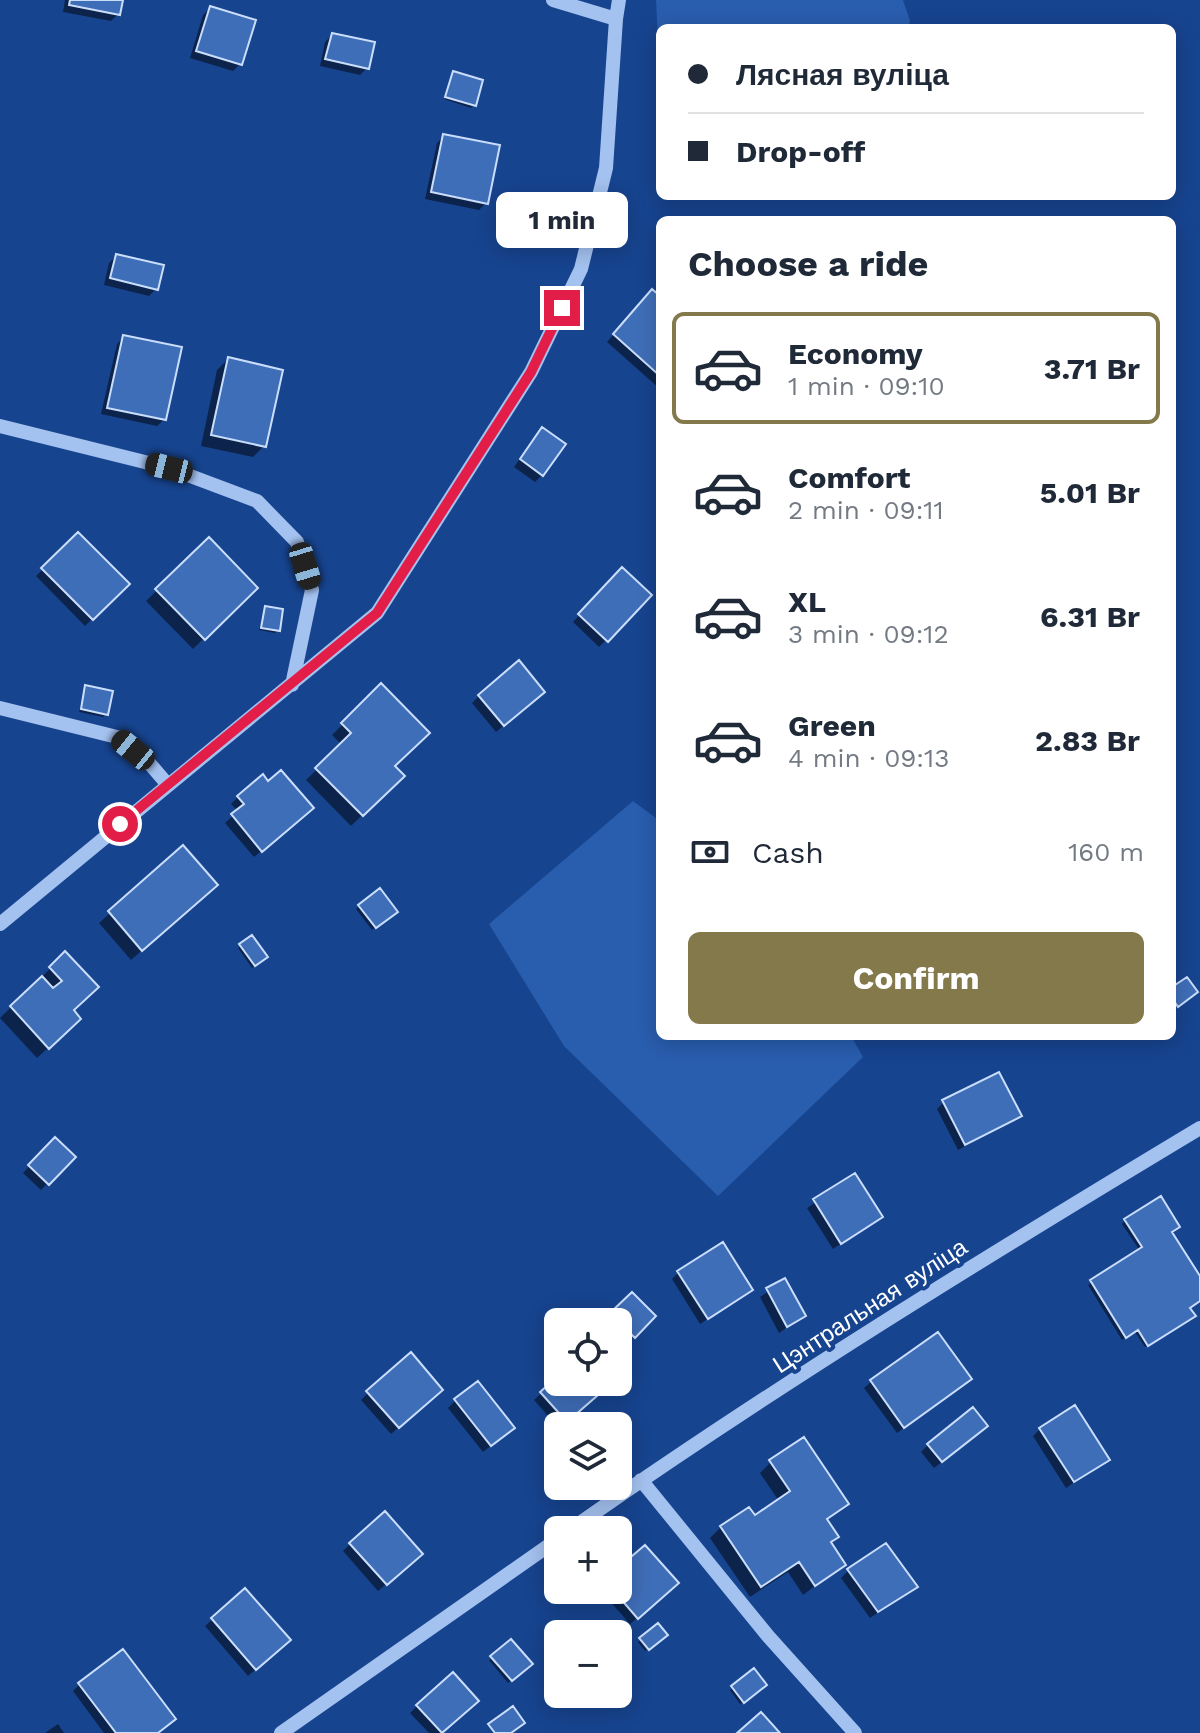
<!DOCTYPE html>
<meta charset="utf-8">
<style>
body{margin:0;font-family:"Work Sans",sans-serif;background:#f2f2f3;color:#1f2937;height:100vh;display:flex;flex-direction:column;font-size:30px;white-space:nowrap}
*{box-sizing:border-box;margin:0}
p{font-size:26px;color:#747a83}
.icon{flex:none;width:44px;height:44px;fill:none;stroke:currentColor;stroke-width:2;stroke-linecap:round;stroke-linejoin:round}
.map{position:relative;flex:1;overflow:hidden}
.panel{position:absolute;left:656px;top:216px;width:520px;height:824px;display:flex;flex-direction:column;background:#fff;border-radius:12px;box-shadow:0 4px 20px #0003}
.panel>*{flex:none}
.guide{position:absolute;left:656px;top:24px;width:520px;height:176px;border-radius:12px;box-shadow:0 4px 20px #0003;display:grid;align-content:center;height:176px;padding:0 32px;background:#fff}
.fabs{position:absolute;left:544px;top:1308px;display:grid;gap:16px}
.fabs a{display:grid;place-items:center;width:88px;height:88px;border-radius:12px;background:#fff;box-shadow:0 4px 20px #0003;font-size:40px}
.end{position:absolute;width:36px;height:36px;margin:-18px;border:10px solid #e11d48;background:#fff;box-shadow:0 0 0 4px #fff}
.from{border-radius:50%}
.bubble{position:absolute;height:56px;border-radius:12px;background:#fff;box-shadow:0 4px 20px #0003;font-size:26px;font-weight:700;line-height:56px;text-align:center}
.car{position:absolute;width:24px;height:48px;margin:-24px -12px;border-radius:10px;box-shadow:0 0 6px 2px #0007;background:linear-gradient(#222 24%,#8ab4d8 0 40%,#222 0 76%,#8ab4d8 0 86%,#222 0)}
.guide b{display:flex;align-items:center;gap:28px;height:76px;font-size:30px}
.guide b+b{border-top:2px solid #e0e1e3}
.guide i{width:20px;height:20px;background:#1f2937}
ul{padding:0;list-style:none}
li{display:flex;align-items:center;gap:24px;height:112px;margin:0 16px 12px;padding:0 16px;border:4px solid transparent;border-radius:12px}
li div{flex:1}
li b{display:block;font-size:30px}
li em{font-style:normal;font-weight:700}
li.selected{border-color:#84794b}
li>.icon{width:72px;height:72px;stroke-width:1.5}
h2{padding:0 32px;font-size:36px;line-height:96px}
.pay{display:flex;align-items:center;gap:20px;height:88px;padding:0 32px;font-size:30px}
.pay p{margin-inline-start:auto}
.primary-button{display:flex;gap:16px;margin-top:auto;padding:16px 32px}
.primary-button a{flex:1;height:92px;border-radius:12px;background:#84794b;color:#fff;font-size:32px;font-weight:700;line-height:92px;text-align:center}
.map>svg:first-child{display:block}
.green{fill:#295dae}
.shadow{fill:#0007}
.building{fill:#3f6eb8;stroke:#cadefb;stroke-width:2}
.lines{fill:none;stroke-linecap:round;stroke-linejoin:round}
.minor{stroke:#a4c2f0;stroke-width:14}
.route{stroke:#e11d48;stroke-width:10}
.labels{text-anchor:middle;stroke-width:8;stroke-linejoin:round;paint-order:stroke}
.street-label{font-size:24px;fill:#fff;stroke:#17448f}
</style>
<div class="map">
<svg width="1200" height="1733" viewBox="0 0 1200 1733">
<rect width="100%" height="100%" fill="#17448f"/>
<path class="green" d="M656,0h247l7,21 -2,7h-248v54z
M633,801l27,20v215h191l12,21 -145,139 -154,-150 -75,-122z"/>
<path class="shadow" d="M65,0h56l-3,14 -7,7 -48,-9z
M210,8l30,56 -7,7 -43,-13 13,-43z
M332,35l35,33 -7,7 -40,-9 5,-24z
M453,73l21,32 -3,3 -27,-9z
M444,136l42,67 -7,7 -54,-11 12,-56z
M116,256l40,33 -7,7 -45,-11 5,-22z
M645,299h15v90l-53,-47z
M124,337l41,82 -8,7 -56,-12 16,-70z
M228,359l36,87 -11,11 -52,-11 16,-76z
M536,436l6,39 -7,7 -21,-15z
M78,534l49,50 -42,42 -49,-50z
M208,540l47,48 -62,61 -47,-48z
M623,569l27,26 -51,52 -26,-25z
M266,608l12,22 -3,3 -16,-3z
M381,686l12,80 9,10 -51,50 -45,-46 36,-35 -10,-10z
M86,688l20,26 -3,3 -24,-5z
M479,696l57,3 -40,33 -24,-29z
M238,797l66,18 -50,42 -29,-34 13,-12 -7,-7z
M183,848l21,48 -73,64 -32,-37z
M359,906l34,9 -21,15 -16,-21z
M241,946l21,14 -10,8 -14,-20z
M65,954l6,56 8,9 -42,39 -37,-40z
M944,1102l75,14 -61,34 -21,-41z
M55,1140l18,17 -32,33 -18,-17z
M854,1176l26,41 -47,32 -26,-41z
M1125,1221l45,11 30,48v20l-12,8 2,11 -45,28 -10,-15 -13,8 -34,-55 52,-34 -18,-27z
M679,1272l72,18 -51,34 -28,-45z
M785,1280l19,36 -25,17 -19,-36z
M632,1295l21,21 -26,27 -9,-8v-13h-13z
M558,1378v4h53l-53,45 -24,-27z
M871,1382l91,4 -65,47 -33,-45z
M368,1393l66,4 -43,37 -30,-34z
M455,1401l50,34 -22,17 -35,-44z
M1040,1429l67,31 -41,28 -33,-52z
M979,1433l-45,35 -13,-16 7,-7z
M771,1462l75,42 -20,17 4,22 14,21 -41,31 -15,-23 -38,25 -40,-59 11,-11 33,-9 25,-17 -19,-28z
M350,1544l63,17 -35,30 -35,-40z
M618,1571l51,19 -39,34 -30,-34h18z
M848,1571l67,16 -45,31 -29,-40z
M245,1591l37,56 -34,29 -43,-50z
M658,1626l7,9 -20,16 -7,-9z
M511,1641l19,23 -22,19 -19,-23z
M80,1684l77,49h-53l-31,-42z
M733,1687l29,1 -22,16 -10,-14z
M417,1706l53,1 -29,26h-12l-19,-20z
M58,1724l6,9h-19z"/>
<path class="building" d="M70,0h53l-3,15 -51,-10z
M210,6l46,14 -14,45 -46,-14z
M332,33l43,9 -6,27 -44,-10z
M453,71l30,9 -7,26 -31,-9z
M443,134l57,11 -12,59 -57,-12z
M116,254l48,11 -6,25 -48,-12z
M652,289l8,7v80l-47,-42z
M123,335l59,12 -16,73 -59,-12z
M228,357l55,13 -17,77 -55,-12z
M542,427l24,17 -23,32 -23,-17z
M78,532l52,52 -37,36 -52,-52z
M209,537l49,51 -53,52 -50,-51z
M622,567l30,28 -44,47 -30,-28z
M265,606l18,3 -3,22 -19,-3z
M519,660l26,32 -41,34 -26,-31z
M381,683l49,50 -35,33 10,10 -42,40 -48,-48 36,-35 -10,-10z
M85,685l28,6 -5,24 -27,-6z
M281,770l33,38 -52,44 -31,-38 13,-10 -7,-8 26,-22 5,7z
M183,845l35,40 -76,66 -34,-40z
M380,888l18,24 -22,16 -18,-23z
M252,935l16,22 -13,9 -16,-22z
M65,951l34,36 -25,23 7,9 -32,30 -39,-43 32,-30 11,12 9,-7 -13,-14z
M1187,977l11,15 -20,15 -6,-9v-11z
M999,1072l23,44 -57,29 -23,-45z
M55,1137l21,20 -27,28 -21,-20z
M855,1173l28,44 -42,27 -28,-45z
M1161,1196l19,31 -8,5 28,44v25l-10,7 6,8 -48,30 -10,-16 -12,8 -36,-58 52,-33 -18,-28z
M723,1242l30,48 -45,29 -31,-48z
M785,1278l21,38 -19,11 -21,-39z
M632,1292l24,24 -21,22 -25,-25z
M938,1332l34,47 -68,49 -34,-48z
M411,1352l32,38 -44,38 -33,-37z
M558,1376v6h55l-46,40 -27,-30z
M478,1381l37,47 -24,18 -37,-47z
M1075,1405l35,55 -36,22 -35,-54z
M973,1407l15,19 -46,36 -15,-18z
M804,1437l45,67 -22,15 12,18 -8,5 15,23 -31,21 -16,-24 -38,25 -41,-61 29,-19 6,8 35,-24 -21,-31z
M385,1511l38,43 -36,31 -38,-42z
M886,1543l32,44 -40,25 -31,-43z
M645,1545l34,38 -41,36 -25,-29h5v-22z
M245,1588l46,52 -35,30 -45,-52z
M658,1623l10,12 -19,15 -10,-12z
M511,1639l22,25 -21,17 -22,-25z
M123,1649l53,70 -18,14h-42l-38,-50z
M754,1668l13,17 -23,18 -13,-17z
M453,1672l26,29 -37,32 -26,-28z
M513,1706l12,17 -14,10h-16l-7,-9z
M761,1712l19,21h-43z"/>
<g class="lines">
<path class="minor" d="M553,0l63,19 3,-19
M0,426l169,42 88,33 40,41 15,48 -20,95
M0,708l117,29 33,27 18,21
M0,924l377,-311 154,-241 50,-103 25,-101 10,-149
M641,1480l127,156 87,97
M570,1530c204,-143 417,-274 630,-402
M281,1733l277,-194"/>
</g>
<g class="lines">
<path class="route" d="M120,824l257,-211 154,-241 31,-64"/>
</g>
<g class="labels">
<g class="street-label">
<text transform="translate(870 1306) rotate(-33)" y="8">Цэнтральная вуліца</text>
</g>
</g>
</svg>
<div class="fabs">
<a><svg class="icon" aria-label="locate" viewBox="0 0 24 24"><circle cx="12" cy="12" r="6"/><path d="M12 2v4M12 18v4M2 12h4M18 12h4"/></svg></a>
<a><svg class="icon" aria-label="layers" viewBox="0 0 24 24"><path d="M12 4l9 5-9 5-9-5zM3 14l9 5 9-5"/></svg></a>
<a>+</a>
<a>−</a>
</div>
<i class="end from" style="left:120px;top:824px"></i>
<i class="end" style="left:562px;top:308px"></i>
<div class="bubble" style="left:496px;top:192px;width:132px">1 min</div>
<i class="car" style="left:169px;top:468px;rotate:284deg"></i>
<i class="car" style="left:305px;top:566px;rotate:163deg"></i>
<i class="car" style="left:133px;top:750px;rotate:309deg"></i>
<div class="guide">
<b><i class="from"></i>Лясная вуліца</b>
<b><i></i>Drop-off</b>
</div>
<section class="panel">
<h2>Choose a ride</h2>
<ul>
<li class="selected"><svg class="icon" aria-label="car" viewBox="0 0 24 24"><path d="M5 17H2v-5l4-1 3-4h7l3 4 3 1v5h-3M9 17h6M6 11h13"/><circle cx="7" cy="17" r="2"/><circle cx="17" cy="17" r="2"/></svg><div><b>Economy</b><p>1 min · 09:10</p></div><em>3.71 Br</em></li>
<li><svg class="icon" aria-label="car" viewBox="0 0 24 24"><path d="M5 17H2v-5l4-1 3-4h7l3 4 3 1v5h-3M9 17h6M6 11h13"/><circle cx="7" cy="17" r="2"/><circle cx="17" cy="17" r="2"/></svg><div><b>Comfort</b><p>2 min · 09:11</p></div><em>5.01 Br</em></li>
<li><svg class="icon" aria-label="car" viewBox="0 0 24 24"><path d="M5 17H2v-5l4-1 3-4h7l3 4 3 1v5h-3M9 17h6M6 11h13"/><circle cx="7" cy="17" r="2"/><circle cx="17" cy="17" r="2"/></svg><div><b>XL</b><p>3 min · 09:12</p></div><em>6.31 Br</em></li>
<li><svg class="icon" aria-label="car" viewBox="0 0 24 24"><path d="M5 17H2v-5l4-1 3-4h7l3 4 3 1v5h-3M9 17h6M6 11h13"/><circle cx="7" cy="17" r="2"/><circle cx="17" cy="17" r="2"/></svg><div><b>Green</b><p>4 min · 09:13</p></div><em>2.83 Br</em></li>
</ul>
<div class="pay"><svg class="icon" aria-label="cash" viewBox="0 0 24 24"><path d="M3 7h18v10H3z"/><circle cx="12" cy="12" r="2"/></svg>Cash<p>160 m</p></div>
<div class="primary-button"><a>Confirm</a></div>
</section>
</div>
